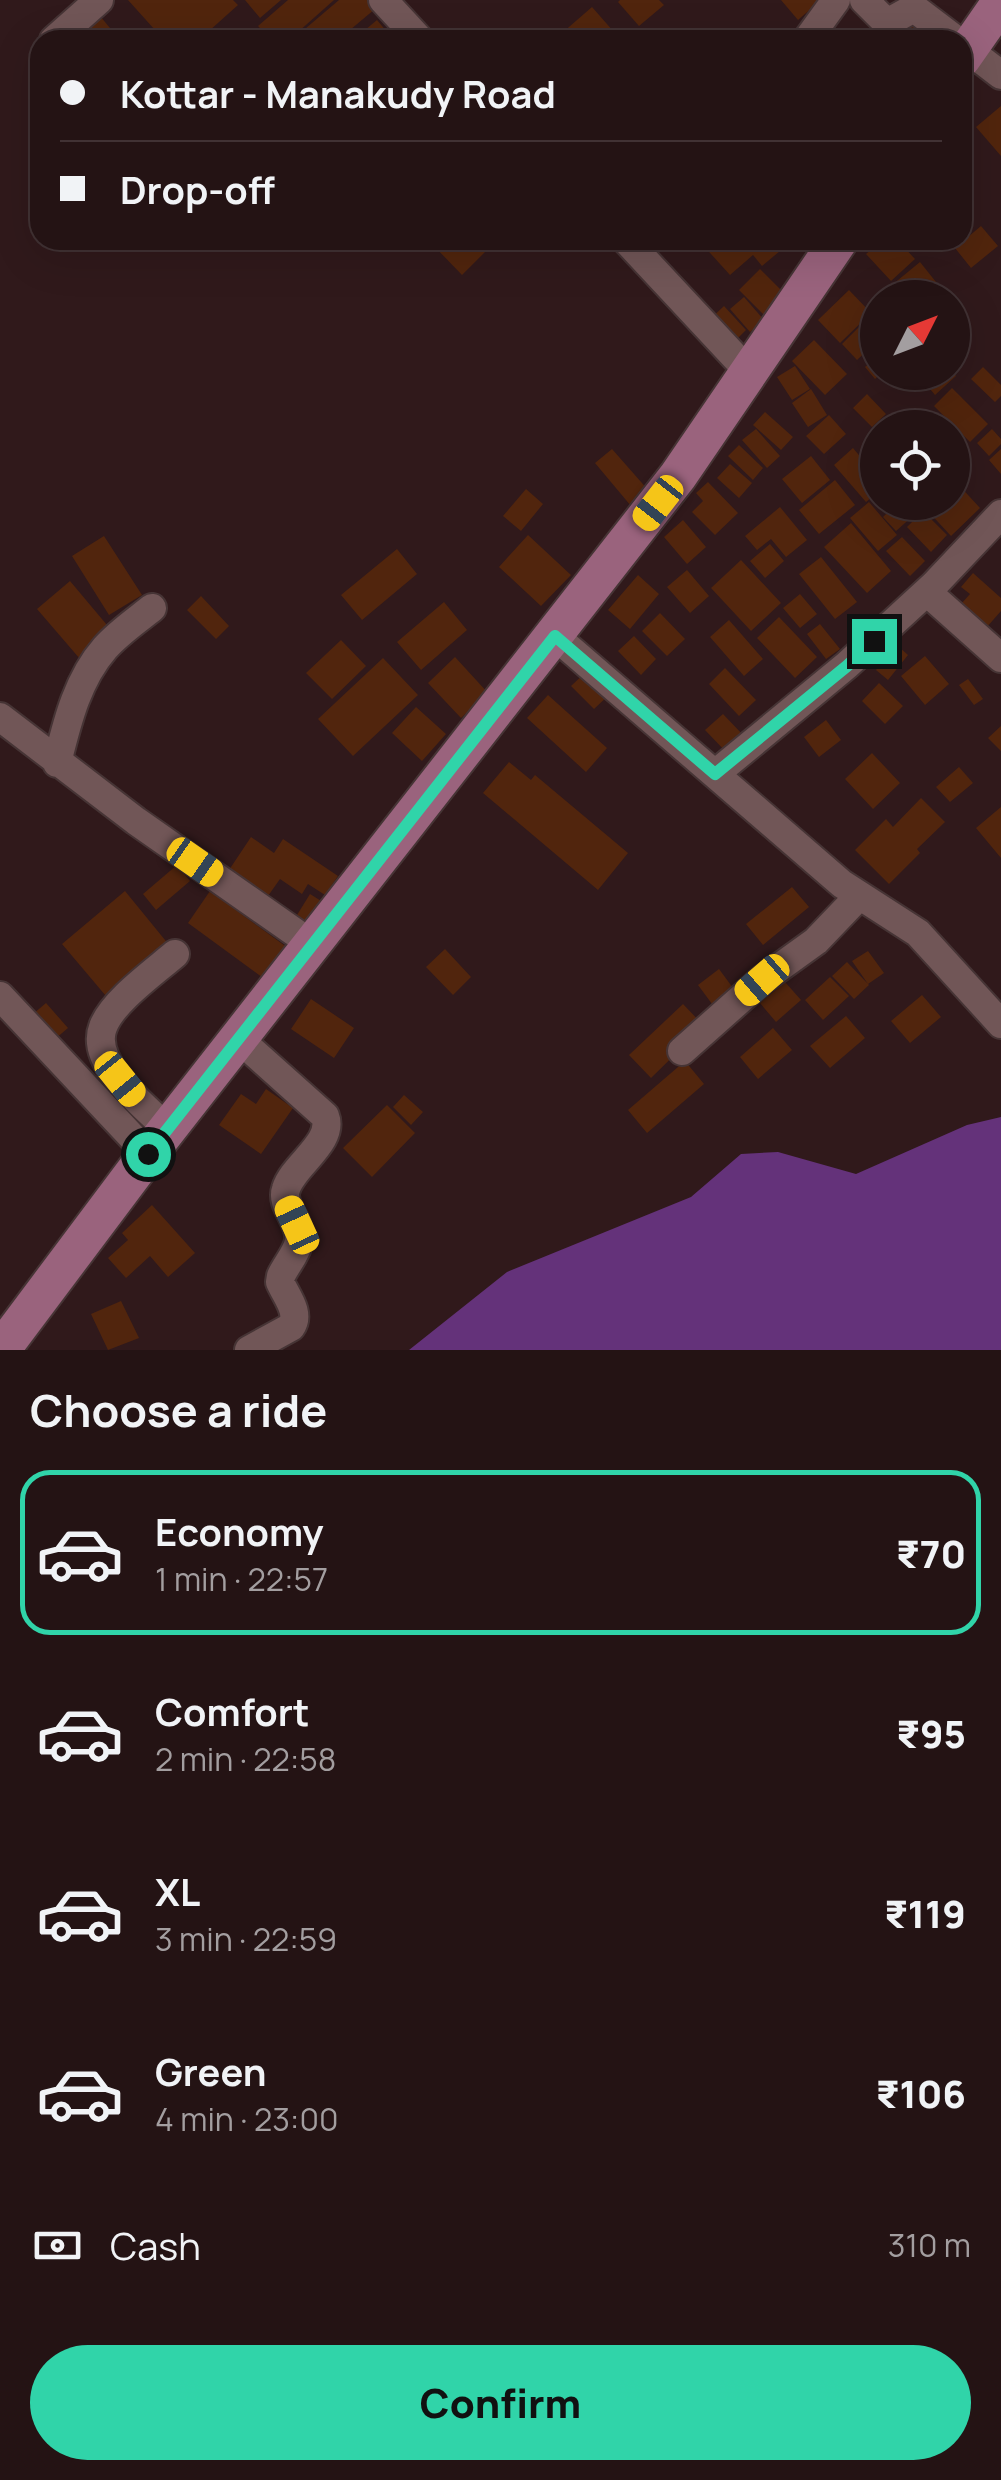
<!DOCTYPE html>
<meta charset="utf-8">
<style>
body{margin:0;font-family:Manrope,sans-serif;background:#302022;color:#f1f3f6;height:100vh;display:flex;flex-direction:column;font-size:38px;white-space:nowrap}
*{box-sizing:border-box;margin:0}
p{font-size:32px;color:#a39ea0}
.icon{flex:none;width:55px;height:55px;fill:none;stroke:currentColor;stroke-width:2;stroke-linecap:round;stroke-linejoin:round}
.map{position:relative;height:1350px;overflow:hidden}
.side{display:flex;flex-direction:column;background:#241314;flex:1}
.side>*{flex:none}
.top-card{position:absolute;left:30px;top:30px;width:942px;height:220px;border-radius:30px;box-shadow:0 10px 40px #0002,0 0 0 2px #413234;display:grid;align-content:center;height:220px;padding:0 30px;background:#241314}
.needle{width:65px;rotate:48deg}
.controls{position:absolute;left:860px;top:280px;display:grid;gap:20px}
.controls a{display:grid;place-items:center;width:110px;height:110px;border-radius:50%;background:#241314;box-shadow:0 10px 40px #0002,0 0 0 2px #413234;font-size:50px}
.end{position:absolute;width:45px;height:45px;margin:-22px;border:12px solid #30d4a9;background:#111;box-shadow:0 0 0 5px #111}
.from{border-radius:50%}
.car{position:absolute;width:30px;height:60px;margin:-30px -15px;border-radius:12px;box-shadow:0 0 8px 2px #0007;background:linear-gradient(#f5c518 24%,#345 0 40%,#f5c518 0 76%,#345 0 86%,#f5c518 0)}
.top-card b{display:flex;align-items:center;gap:35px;height:95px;font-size:38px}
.top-card b+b{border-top:2px solid #413234}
.top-card i{width:25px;height:25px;background:#f1f3f6}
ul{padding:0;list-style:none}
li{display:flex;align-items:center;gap:30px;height:165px;margin:0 20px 15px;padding:0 10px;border:5px solid transparent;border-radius:30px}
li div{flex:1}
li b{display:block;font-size:38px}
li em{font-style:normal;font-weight:800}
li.active{border-color:#30d4a9}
li>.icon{width:90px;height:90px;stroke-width:1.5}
h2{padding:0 30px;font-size:45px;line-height:120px}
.pay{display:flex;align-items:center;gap:25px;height:110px;padding:0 30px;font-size:38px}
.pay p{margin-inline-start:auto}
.action{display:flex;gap:20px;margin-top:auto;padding:20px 30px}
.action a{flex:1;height:115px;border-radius:60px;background:#30d4a9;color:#111;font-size:40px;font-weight:800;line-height:115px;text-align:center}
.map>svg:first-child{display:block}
.water{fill:#64327a}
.building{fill:#51250d}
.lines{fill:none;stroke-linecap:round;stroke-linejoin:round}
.minor-casing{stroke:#463435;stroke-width:32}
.major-casing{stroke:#463435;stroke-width:42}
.minor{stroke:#715657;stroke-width:28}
.major{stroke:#9a637d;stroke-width:38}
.route{stroke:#30d4a9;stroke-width:12}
</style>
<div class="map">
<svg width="1001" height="1350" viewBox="0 0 1001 1350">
<rect width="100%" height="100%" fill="#30191b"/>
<path class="water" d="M1001,1117v233h-592l98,-78 184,-75 50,-43 37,-2 78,22 111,-49z"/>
<path class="building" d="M128,0h105l5,5 -39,35h-35z
M245,0h36l-21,18z
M288,0h46l-45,40h-18l-13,-14z
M339,0h29l7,9 -37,31h-46z
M620,0h39l5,5 -25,21 -21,-24z
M781,0h40l-23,20z
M592,7l29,33h-67z
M912,15l22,25h-38l-5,-7z
M100,16l20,24h-48z
M377,20l15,18 -2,2h-37z
M718,30l9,10h-20z
M1001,106v50l-25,-29z
M981,226l17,20 -27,22 -16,-20z
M438,240h59l-35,35 -29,-30z
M705,240h66l9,11 -18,15 -9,-11 -23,20 -29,-32z
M883,240l10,11 8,-7 14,15 -24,22 -25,-27z
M920,262l20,25 -13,11h-24l-11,-13z
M760,269l25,25 -21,21 -25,-25z
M849,290l22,23 -31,30 -22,-23z
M744,297l20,23 -14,12 -20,-23z
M724,306l22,24 -16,16 -23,-24z
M864,322l14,14v4l-21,20 -15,-16z
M814,340l33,34 -22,21 -33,-34z
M878,356v16h4l-7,7 -10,-12z
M795,366l15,23 -18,11 -15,-23z
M983,367l18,18v11l-6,6 -24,-23z
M928,372h25l3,4 -21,19 -14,-17z
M952,388l36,36 -18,18 -36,-36z
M811,389l16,26 -19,12 -16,-24z
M867,394l19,20 -14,13 -19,-19z
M765,412l28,25 -12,13 -28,-25z
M829,415l17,19 -22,20 -18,-18z
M756,429l24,27 -13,12 -25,-28z
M992,429l9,10v5l-12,12 -12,-13z
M739,445l24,23 -10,12 -25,-24z
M853,448l15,18 10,-8v34l-12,10 -32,-37z
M612,449l37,42 -18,15 -36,-43z
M1001,449v25l-12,-14z
M811,456l19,24 -28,23 -20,-24z
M730,464l22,19 -13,15 -22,-20z
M835,480l20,25 -36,29 -20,-24z
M708,482l30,31 -23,22 -23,-23 11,-11 -7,-8z
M957,483l23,25 -29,28 -24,-26 9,-8h16v-15z
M526,489l17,15 -22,27 -18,-15z
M869,502l28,33 -19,16 -28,-33z
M898,502h21l4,5 -27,24 -13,-14z
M780,507l27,33 -21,17 -15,-18 -14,11 -12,-14z
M923,511l24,24 -16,17 -24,-25z
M683,520l23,27 -19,17 -23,-27z
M851,523l40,48 -24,22 -43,-46z
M528,535l43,40 -30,31 -42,-39z
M104,536l38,59 -33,20 -37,-59z
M902,537l23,24 -15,15 -24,-25z
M770,544l14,17 -19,17 -15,-17z
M397,549l20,25 -55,46 -21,-25z
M821,557l36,45 -22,17 -36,-45z
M741,560l40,43 -30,28 -40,-43z
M687,570l22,26 -19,17 -23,-26z
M973,573l28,25v13l-22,25 -26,-23 17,-19 -9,-7z
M638,575l21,19 -29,35 -22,-19z
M70,581l42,50 -32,28 -43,-50z
M800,594l17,20 -17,14 -17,-20z
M201,596l28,30 -13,13 -29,-29z
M444,602l23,28 -46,40 -24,-28z
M660,613l25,26 -18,17 -25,-25z
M779,617l38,40 -22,21 -38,-40z
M729,620l34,39 -19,17 -34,-39z
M820,624l20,25 -14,10 -19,-25z
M634,636l22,23 -15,16 -23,-24z
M341,640l25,26 -34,33 -26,-26z
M897,645l11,10 -20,25 -12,-10z
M925,656l24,28 -24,21 -24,-29z
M455,657l33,36 -27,25 -33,-35z
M383,658l35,37 -65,61 -35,-37z
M725,668l31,32 -17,16 -30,-32z
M587,671l23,23 -16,15 -23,-23z
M968,679l15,20 -9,6 -15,-20z
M879,683l24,23 -18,18 -23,-23z
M548,695l59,53 -21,24 -59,-54z
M416,707l30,27 -24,27 -30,-28z
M723,714l21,22 -17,17 -22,-23z
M826,720l15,20 -22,17 -15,-20z
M1001,726v25l-13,-13z
M872,753l28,30 -27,26 -28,-30z
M509,762l22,18 4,-5 93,78 -30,37 -115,-97z
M959,767l14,16 -23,19 -14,-15z
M921,798l24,24 -28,27 3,4 -31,31 -34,-34 31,-31 7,8z
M1001,807v51l-25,-30z
M251,837l23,16 9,-14 55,37 -13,19 -17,-11 -6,10 -22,-15 -12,17 -39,-26z
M177,865l13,16 -34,29 -13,-16z
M792,887l17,20 -46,38 -17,-21z
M125,891l49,60 -63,51 -49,-58z
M210,891l82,60 -22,32 -82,-60z
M310,894l16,10 -14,21 -15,-10z
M445,949l26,28 -18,18 -27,-28z
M868,951l16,22 -16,11 -16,-23z
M847,962l22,23 -15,14 -22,-23z
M719,969l17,23 -21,16 -17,-23z
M830,977l19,19 -26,24 -18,-20z
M785,982l16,18 -25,22 -16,-19z
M922,995l19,22 -31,26 -19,-22z
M311,999l43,29 -20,30 -43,-29z
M46,1003l22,25 -20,17 -22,-25z
M683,1004l21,22 -53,52 -22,-23z
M846,1016l19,22 -35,30 -20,-22z
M773,1028l19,22 -34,29 -18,-22z
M685,1061l19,23 -57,49 -19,-23z
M266,1089l27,19 -32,46 -42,-29 22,-31 15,10z
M404,1095l19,17 -12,13 -18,-18z
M387,1105l28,28 -43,44 -29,-29z
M152,1205l43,48 -27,24 -18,-21 -24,22 -18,-20 20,-18 -6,-7z
M121,1301l18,37 -31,12 -17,-36z"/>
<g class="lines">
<defs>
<path id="minor" d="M383,0l37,40
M864,0l23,23 27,-15 42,32
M54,40l45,-40
M807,40l29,-40
M962,45l39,30
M626,240l123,132
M927,592l74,66
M555,636l287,248 76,49 83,91
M0,717l136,104 177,124
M57,763c10,-40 20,-83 48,-115 13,-15 32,-28 47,-40
M715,774l132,-109 87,-80 67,-71
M0,996l148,158
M239,1039l86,77c10,26 -32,49 -39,73 -6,17 16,33 13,52 -2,12 -13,24 -18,35l-1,6c6,14 21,31 11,45l-42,23
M682,1051l80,-71 54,-39 43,-45
M168,1129c-23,-22 -79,-66 -65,-102 9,-25 51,-55 72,-73"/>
<path id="major" d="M962,58l39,-56
M1,1350l147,-196 530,-678 161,-236"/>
</defs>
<use href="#minor" class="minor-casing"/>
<use href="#major" class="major-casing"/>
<use href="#minor" class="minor"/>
<use href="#major" class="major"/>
</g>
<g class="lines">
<path class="route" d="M148,1154l407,-518 160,138 132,-108 27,-25"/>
</g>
</svg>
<div class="controls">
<a><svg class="needle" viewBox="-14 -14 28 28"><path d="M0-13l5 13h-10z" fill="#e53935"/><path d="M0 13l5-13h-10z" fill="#a39ea0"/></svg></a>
<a><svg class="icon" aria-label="locate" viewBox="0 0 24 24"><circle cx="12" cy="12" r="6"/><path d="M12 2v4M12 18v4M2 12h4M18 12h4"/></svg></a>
</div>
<i class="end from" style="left:148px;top:1154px"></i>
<i class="end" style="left:874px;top:641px"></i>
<i class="car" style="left:658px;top:503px;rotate:218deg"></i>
<i class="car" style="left:195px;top:862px;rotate:125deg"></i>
<i class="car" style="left:762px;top:980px;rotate:229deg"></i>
<i class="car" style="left:120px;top:1079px;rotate:141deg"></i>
<i class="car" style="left:297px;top:1225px;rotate:335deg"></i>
<div class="top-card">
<b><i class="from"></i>Kottar - Manakudy Road</b>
<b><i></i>Drop-off</b>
</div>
</div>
<section class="side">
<h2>Choose a ride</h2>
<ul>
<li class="active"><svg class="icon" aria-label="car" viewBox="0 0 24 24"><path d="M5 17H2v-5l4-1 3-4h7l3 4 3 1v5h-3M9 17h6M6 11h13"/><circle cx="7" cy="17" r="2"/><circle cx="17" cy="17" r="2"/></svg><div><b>Economy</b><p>1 min · 22:57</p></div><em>₹70</em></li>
<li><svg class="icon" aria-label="car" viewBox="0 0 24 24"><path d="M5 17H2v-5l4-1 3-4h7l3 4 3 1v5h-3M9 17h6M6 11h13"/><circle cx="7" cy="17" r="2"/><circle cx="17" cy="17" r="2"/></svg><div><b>Comfort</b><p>2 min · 22:58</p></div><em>₹95</em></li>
<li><svg class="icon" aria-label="car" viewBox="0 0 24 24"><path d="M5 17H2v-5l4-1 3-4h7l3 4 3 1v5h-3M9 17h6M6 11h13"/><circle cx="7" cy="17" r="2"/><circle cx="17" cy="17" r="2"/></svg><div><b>XL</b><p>3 min · 22:59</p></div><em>₹119</em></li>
<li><svg class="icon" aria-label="car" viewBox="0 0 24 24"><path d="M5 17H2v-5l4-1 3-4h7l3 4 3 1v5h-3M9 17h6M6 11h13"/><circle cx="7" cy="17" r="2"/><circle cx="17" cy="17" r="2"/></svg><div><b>Green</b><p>4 min · 23:00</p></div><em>₹106</em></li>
</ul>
<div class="pay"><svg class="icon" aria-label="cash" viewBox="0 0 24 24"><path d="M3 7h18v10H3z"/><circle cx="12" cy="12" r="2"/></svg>Cash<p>310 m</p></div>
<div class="action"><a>Confirm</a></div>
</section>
